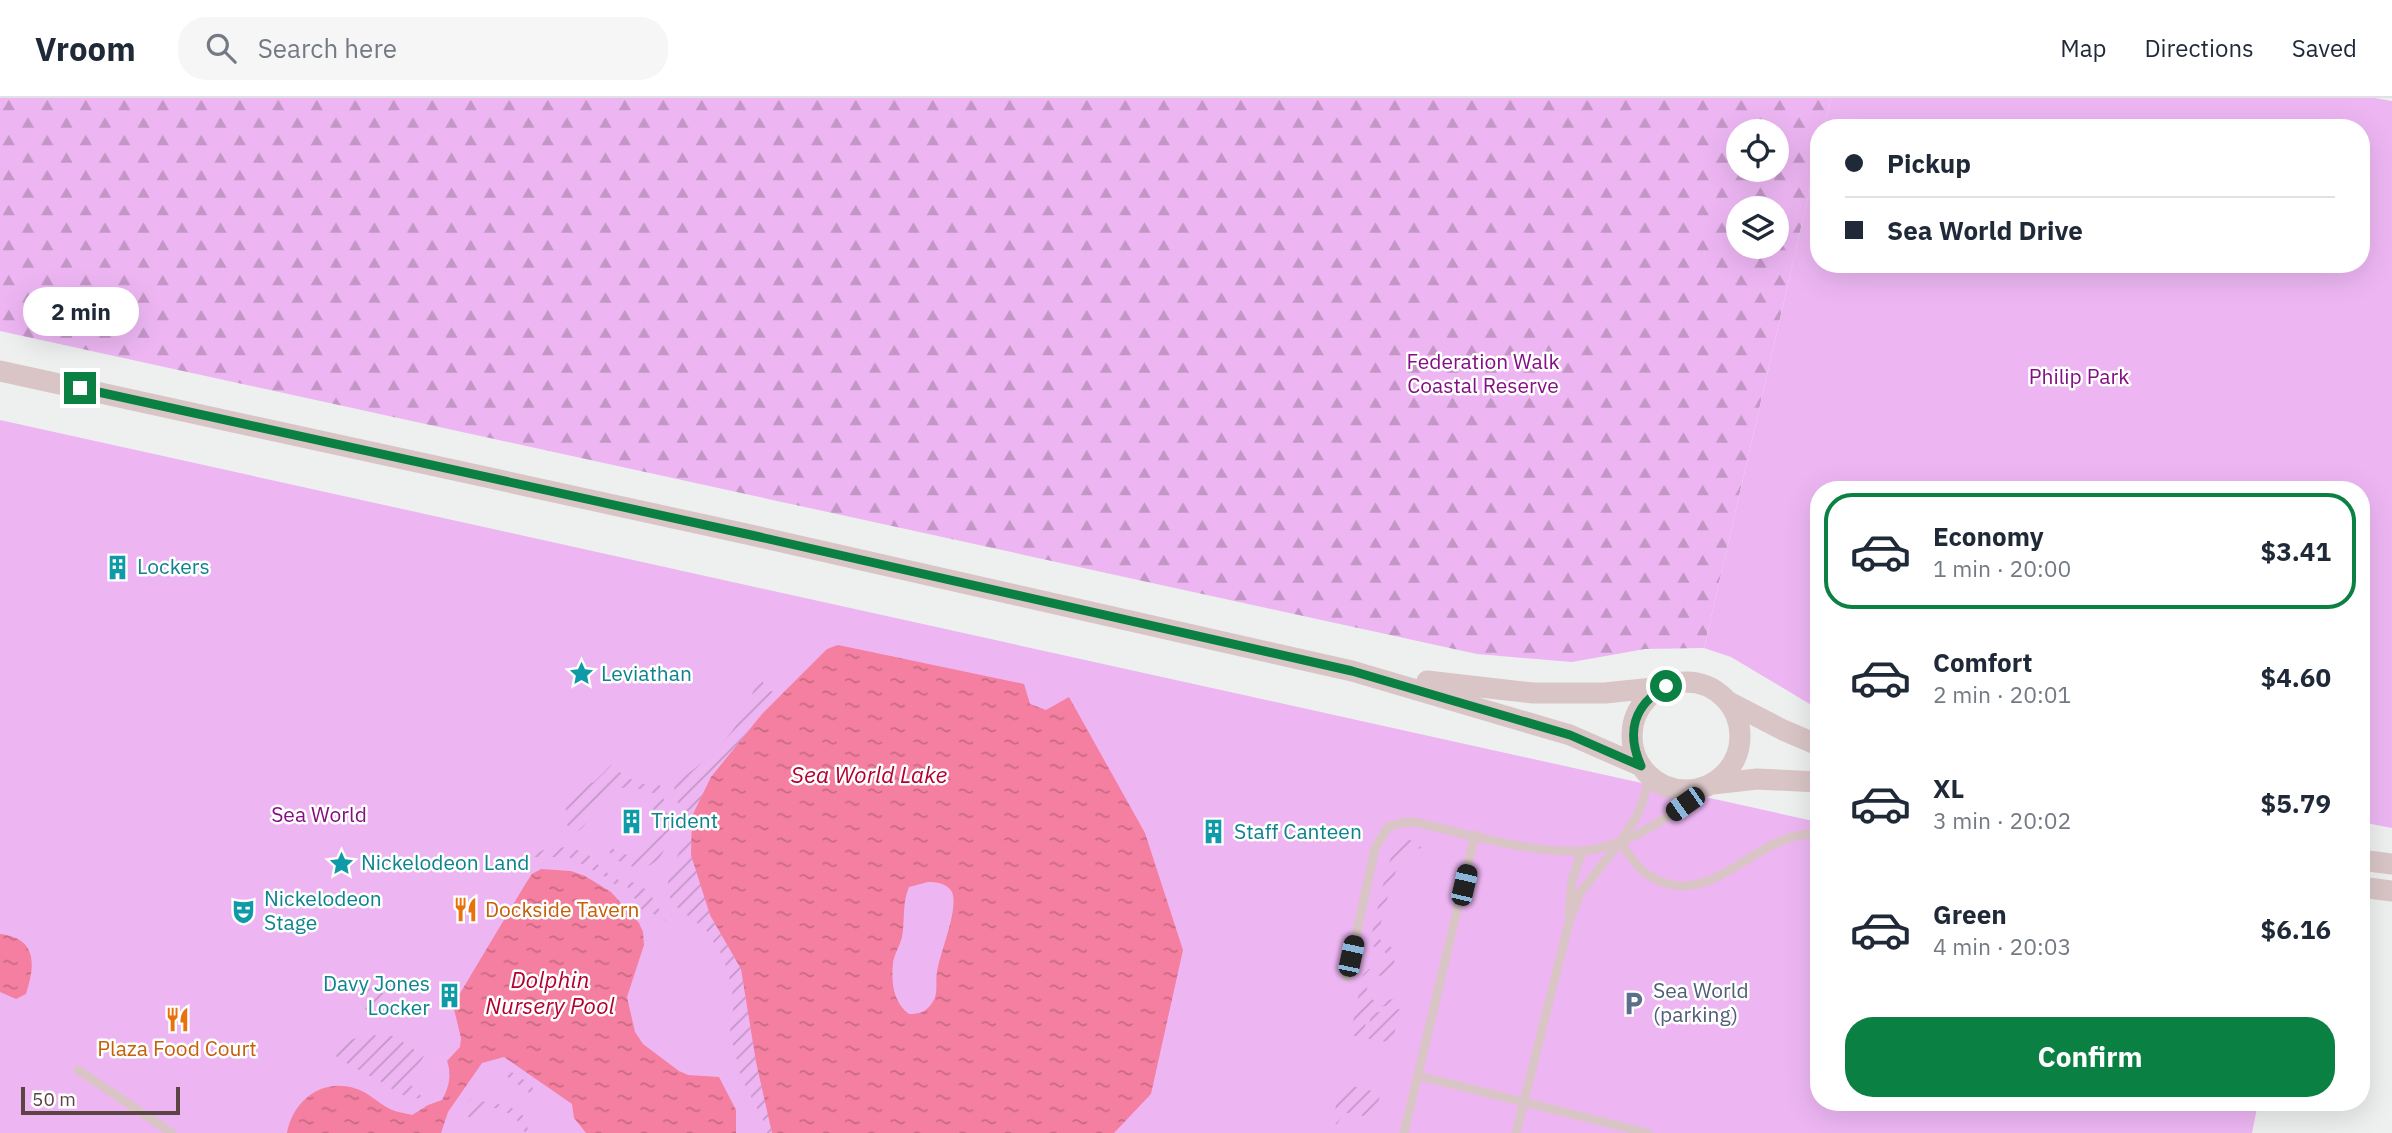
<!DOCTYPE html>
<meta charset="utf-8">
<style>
body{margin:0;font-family:"IBM Plex Sans",sans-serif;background:#f6f6f7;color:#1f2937;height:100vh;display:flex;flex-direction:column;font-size:26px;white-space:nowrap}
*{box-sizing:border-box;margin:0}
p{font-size:23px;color:#747a83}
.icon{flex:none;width:38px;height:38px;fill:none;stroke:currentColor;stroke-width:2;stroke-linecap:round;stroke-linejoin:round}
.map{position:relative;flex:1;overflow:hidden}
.side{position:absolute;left:1810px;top:383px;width:560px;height:630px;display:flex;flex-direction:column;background:#fff;border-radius:28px;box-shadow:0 7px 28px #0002}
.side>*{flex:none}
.hud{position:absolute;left:1810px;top:21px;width:560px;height:154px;border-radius:28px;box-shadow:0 7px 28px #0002;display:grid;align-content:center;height:154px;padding:0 35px;background:#fff}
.buttons{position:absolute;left:1726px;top:21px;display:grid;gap:14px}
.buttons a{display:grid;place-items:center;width:63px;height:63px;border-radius:50%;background:#fff;box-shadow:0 7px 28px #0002;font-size:35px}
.scale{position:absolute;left:21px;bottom:18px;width:159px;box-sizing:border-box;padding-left:7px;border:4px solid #5d4444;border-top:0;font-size:19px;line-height:24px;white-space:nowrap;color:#5d4444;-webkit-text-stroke:5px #fff;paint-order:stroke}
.end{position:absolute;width:32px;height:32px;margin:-16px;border:9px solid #0b8043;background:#fff;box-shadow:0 0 0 4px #fff}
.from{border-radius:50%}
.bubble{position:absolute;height:49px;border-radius:24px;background:#fff;box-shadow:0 7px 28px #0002;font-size:23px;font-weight:700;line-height:49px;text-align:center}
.car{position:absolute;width:21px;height:42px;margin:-21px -10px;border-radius:9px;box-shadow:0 0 5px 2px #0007;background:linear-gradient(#222 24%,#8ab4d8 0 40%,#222 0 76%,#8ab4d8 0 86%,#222 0)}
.hud b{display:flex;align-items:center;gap:24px;height:66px;font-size:26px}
.hud b+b{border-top:2px solid #e0e1e3}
.hud i{width:18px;height:18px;background:#1f2937}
ul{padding:12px 0 0;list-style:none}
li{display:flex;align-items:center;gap:21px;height:116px;margin:0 14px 10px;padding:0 21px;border:4px solid transparent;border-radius:28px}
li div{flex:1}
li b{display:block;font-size:26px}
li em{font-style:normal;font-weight:700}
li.on{border-color:#0b8043}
li>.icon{width:63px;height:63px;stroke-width:1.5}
.cta{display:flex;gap:14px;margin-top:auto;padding:14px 35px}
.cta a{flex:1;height:80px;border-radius:28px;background:#0b8043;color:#fff;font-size:28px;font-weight:700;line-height:80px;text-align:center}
header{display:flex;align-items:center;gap:42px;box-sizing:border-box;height:98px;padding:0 35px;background:#fff;border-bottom:2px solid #e0e1e3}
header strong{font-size:33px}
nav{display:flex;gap:38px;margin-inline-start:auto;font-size:24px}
.search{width:490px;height:63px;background:#f6f6f7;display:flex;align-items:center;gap:18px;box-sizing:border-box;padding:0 24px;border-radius:28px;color:#747a83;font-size:26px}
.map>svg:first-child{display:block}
.forest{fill:url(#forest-firs);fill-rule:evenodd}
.park{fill:#edb6f3}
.garden{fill:url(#garden-furrows)}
.water{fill:url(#water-ripples);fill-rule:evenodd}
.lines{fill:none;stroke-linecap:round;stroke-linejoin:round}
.service{stroke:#d9c5c6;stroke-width:9}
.tertiary{stroke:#d9c5c6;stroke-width:21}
.route{stroke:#0b8043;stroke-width:9}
.labels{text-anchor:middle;stroke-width:5;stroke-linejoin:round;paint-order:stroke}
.park-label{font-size:21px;fill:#840e83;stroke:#fff}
.culture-label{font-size:21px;fill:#0d838f;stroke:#fff;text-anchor:start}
.food-label{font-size:21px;fill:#c56008;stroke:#fff;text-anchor:start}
.service-label{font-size:21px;fill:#4e5e75;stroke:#fff;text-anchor:start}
.water-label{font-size:23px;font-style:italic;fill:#b30031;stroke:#fff}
</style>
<header>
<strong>Vroom</strong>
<div class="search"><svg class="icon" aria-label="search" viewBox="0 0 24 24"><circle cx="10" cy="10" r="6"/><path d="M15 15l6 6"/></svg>Search here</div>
<nav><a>Map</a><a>Directions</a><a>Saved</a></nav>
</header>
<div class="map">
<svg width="2392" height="1035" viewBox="0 0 2392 1035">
<defs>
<pattern id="forest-firs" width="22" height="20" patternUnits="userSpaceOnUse" patternTransform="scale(1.75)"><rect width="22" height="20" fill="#edb6f3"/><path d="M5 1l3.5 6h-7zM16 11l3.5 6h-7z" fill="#c396c6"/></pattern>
<pattern id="garden-furrows" width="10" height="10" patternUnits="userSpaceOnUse" patternTransform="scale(1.75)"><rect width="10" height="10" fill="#edb6f3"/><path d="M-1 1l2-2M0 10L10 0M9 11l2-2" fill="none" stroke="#c396c6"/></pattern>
<pattern id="water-ripples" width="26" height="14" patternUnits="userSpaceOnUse" patternTransform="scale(1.75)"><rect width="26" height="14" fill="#f47fa0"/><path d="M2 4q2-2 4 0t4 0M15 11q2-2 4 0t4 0" fill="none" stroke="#c96a84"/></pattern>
</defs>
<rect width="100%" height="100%" fill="#edf0ef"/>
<path class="forest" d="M0,0h1831l-7,30h-6v26l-114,494 -59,1 -73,13 -95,-8 -1477,-323zM1738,33h38v39h-38zM1738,110h38v39h-38z"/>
<path class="park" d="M1831,0h544l17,3v727l-31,-6v-332h-543v219l-87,-52 -27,-9 114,-494v110h543v-136h-537z
M0,322l1818,402v280l440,1 -6,30h-2252z"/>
<path class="garden" d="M757,574l10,17 13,6 -18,19 -51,63 -19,39 18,99 31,54 15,93 16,71h-5l-1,-7 -25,-49 -11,-45 4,-30 -5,-26 -6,-19 -17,-27 -33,-26 -5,-11v-12l14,-37 3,-12 -12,-49c38,-22 80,-65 84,-111z
M611,667c15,13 29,22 49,20 3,14 11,36 9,48 -2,10 -5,22 -14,29 -16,13 -43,0 -50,-17l2,-3c13,20 42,16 46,-8l10,1 -2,-15 -11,-16 6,-10c-70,-26 -59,37 -82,38l-7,-7v-11l-4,-15 7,-2 1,-6 7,1 2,-6 14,-4z
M1405,740l12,5 5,5 -19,3 -13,37 -12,47 2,5c17,6 19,20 8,34l-19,4 -3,16c8,12 24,5 37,3l-2,6 -31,6 -8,28 -12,-2 13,-60 6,-6h12l6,-10 -1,-6 -15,-8 -1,-3 16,-70 9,-27z
M566,749l21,6 17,18 14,8 4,11 -15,-12 -38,-21h-39l13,-7z
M623,782c28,5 29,19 43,41l-16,-9 -5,3z
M361 902a12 12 0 1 1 24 0a12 12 0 1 1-24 0Z
M1400,911l-8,34 -27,-5 7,-25z
M368,937l26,1 30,20 -16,26 15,16c-21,2 -30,-10 -47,-19 -17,-9 -33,-17 -49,-29l12,-7z
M507,971l25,16 1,4 5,1 2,4 -5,3 -30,-22z
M1348,987l33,8 -8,26 -19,-6h-10l-7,11h-5l7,-32z
M471,1000c20,8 58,3 57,35h-3c-8,-19 -25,-27 -44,-26l-7,15 -13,-12z"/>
<path class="water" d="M838,547l186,39 6,20 16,6 23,-13 76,136 38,117 -32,144 -37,39h-342l-16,-71 -15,-93 -31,-54 -19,-60 1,-39 19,-39 51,-63 65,-65zM928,784c8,0 19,1 24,10 7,17 -12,60 -15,80 -2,10 2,22 -5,31 -6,9 -13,11 -23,11 -16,-12 -18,-32 -16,-51 1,-9 7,-17 9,-26 3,-17 0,-34 7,-50z
M541,771l30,2 14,5 26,16 28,31 4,9 1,13 -17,52 8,35 8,12 36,27 9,4 31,2 17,33v23h-150l-12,-15 -2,-14 -68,-47 -22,6 -34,49 -7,21h-154c6,-33 36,-56 70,-44 12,4 21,14 33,20 6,3 15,4 22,6l16,-10 14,-5c7,-13 10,-25 5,-39l13,-14 1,-9 -8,-33 73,-122 6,-9z
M0,836c38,4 35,32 26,60l-10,5 -16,-7z"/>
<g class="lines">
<path class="service" d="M1620,744c7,9 15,23 24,30 64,48 111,-43 174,-38
M1569,816l3,-33 10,-30
M1347,879l28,-129 13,-21 13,-4 13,-1c50,11 134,37 182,27 42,-9 79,-36 112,-63
M78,972l94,63
M1419,978l229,57
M1404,1035l71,-298
M1516,1035l53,-211 11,-29 40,-51 17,-26 14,-39"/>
<path class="tertiary" d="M0,273l751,164 601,136 218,64 71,31
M1427,583l106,12h72l58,-6
M1632 638a54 54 0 1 1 108 0a54 54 0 1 1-108 0Z
M1727,603l56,29 35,15
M1713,686l44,-5 61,3
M2361,762l31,4
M2361,789l31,4"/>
</g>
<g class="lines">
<path class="route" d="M80,290l671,147 601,136 218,64 71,31c-15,-34 -8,-60 25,-80"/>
</g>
<defs>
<symbol id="building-bare" viewBox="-9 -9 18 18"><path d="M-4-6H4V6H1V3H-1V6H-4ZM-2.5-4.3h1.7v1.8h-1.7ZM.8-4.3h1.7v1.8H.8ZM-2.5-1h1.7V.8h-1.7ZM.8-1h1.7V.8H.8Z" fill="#0f9aa8" stroke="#fff" stroke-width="2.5" paint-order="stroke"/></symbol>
<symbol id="sight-bare" viewBox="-9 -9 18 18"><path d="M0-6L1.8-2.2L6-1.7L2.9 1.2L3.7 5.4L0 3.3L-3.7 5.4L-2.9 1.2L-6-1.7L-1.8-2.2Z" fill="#0f9aa8" stroke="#fff" stroke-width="2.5" paint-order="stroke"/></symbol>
<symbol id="restaurant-bare" viewBox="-9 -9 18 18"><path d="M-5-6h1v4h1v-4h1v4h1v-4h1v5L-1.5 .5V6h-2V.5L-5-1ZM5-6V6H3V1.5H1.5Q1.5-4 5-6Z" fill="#e8710a" stroke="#fff" stroke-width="2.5" paint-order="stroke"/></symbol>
<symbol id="theatre-bare" viewBox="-9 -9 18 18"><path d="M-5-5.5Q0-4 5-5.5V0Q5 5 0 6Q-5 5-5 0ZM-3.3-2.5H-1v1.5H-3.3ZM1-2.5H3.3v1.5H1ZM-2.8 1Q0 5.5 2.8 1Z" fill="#0f9aa8" stroke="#fff" stroke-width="2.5" paint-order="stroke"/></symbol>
<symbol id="parking-bare" viewBox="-9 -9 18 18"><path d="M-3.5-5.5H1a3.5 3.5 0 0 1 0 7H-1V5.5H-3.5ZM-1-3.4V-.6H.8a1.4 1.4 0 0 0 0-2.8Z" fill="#5c6f8a" stroke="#fff" stroke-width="2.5" paint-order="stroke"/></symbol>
</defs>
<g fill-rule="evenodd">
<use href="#building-bare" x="100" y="452" width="35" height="35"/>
<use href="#sight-bare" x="564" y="558" width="35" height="35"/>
<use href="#building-bare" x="614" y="706" width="35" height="35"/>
<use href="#building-bare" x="1196" y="716" width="35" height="35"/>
<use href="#sight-bare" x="324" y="748" width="35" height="35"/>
<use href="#restaurant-bare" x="448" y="794" width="35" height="35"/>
<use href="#theatre-bare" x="226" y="796" width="35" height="35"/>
<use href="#building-bare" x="432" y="880" width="35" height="35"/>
<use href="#parking-bare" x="1616" y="888" width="35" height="35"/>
<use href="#restaurant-bare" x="160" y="904" width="35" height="35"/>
</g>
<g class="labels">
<g class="park-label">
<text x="1483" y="271">Federation Walk<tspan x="1483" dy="24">Coastal Reserve</tspan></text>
<text x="2079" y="286">Philip Park</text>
<text x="319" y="724">Sea World</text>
</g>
<g class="culture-label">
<text x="137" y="476">Lockers</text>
<text x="601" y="583">Leviathan</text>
<text x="651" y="730">Trident</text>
<text x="1234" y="741">Staff Canteen</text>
<text x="361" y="772">Nickelodeon Land</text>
<text x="264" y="808">Nickelodeon<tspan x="264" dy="24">Stage</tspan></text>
<text x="430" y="893" text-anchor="end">Davy Jones<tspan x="430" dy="24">Locker</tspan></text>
</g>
<g class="food-label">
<text x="485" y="819">Dockside Tavern</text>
<text x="177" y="958" text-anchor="middle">Plaza Food Court</text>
</g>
<g class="service-label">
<text x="1653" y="900">Sea World<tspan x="1653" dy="24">(parking)</tspan></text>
</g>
<g class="water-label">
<text x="869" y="685">Sea World Lake</text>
<text x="550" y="890">Dolphin<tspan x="550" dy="26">Nursery Pool</tspan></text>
</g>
</g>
</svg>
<div class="buttons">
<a><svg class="icon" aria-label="locate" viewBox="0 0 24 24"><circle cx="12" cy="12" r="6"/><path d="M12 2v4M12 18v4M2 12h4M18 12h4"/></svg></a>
<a><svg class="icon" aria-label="layers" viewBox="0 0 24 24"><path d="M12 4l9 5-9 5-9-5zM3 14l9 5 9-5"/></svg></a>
</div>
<div class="scale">50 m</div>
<i class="end from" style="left:1666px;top:588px"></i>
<i class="end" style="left:80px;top:290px"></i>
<div class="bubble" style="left:23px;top:189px;width:116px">2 min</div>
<i class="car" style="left:1685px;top:706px;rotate:235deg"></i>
<i class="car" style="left:1464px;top:787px;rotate:13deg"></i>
<i class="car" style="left:1351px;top:858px;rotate:12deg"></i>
<div class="hud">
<b><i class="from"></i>Pickup</b>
<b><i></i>Sea World Drive</b>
</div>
<section class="side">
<ul>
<li class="on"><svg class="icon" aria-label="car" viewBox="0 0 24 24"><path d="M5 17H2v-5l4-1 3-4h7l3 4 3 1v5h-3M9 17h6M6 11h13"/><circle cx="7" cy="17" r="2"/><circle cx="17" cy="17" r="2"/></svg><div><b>Economy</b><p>1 min · 20:00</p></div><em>$3.41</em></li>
<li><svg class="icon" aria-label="car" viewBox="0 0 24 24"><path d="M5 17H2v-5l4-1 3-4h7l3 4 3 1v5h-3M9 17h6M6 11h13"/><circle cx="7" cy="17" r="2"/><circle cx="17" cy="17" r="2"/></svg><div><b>Comfort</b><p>2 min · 20:01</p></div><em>$4.60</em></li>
<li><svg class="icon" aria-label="car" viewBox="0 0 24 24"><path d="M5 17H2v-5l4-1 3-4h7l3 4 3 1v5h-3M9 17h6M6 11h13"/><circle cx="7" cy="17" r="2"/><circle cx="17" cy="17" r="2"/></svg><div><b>XL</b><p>3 min · 20:02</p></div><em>$5.79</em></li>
<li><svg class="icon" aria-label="car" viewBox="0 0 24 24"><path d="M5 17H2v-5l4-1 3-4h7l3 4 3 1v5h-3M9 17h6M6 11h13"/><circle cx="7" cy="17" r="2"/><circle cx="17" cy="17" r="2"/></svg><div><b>Green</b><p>4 min · 20:03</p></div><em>$6.16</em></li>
</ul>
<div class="cta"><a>Confirm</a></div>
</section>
</div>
